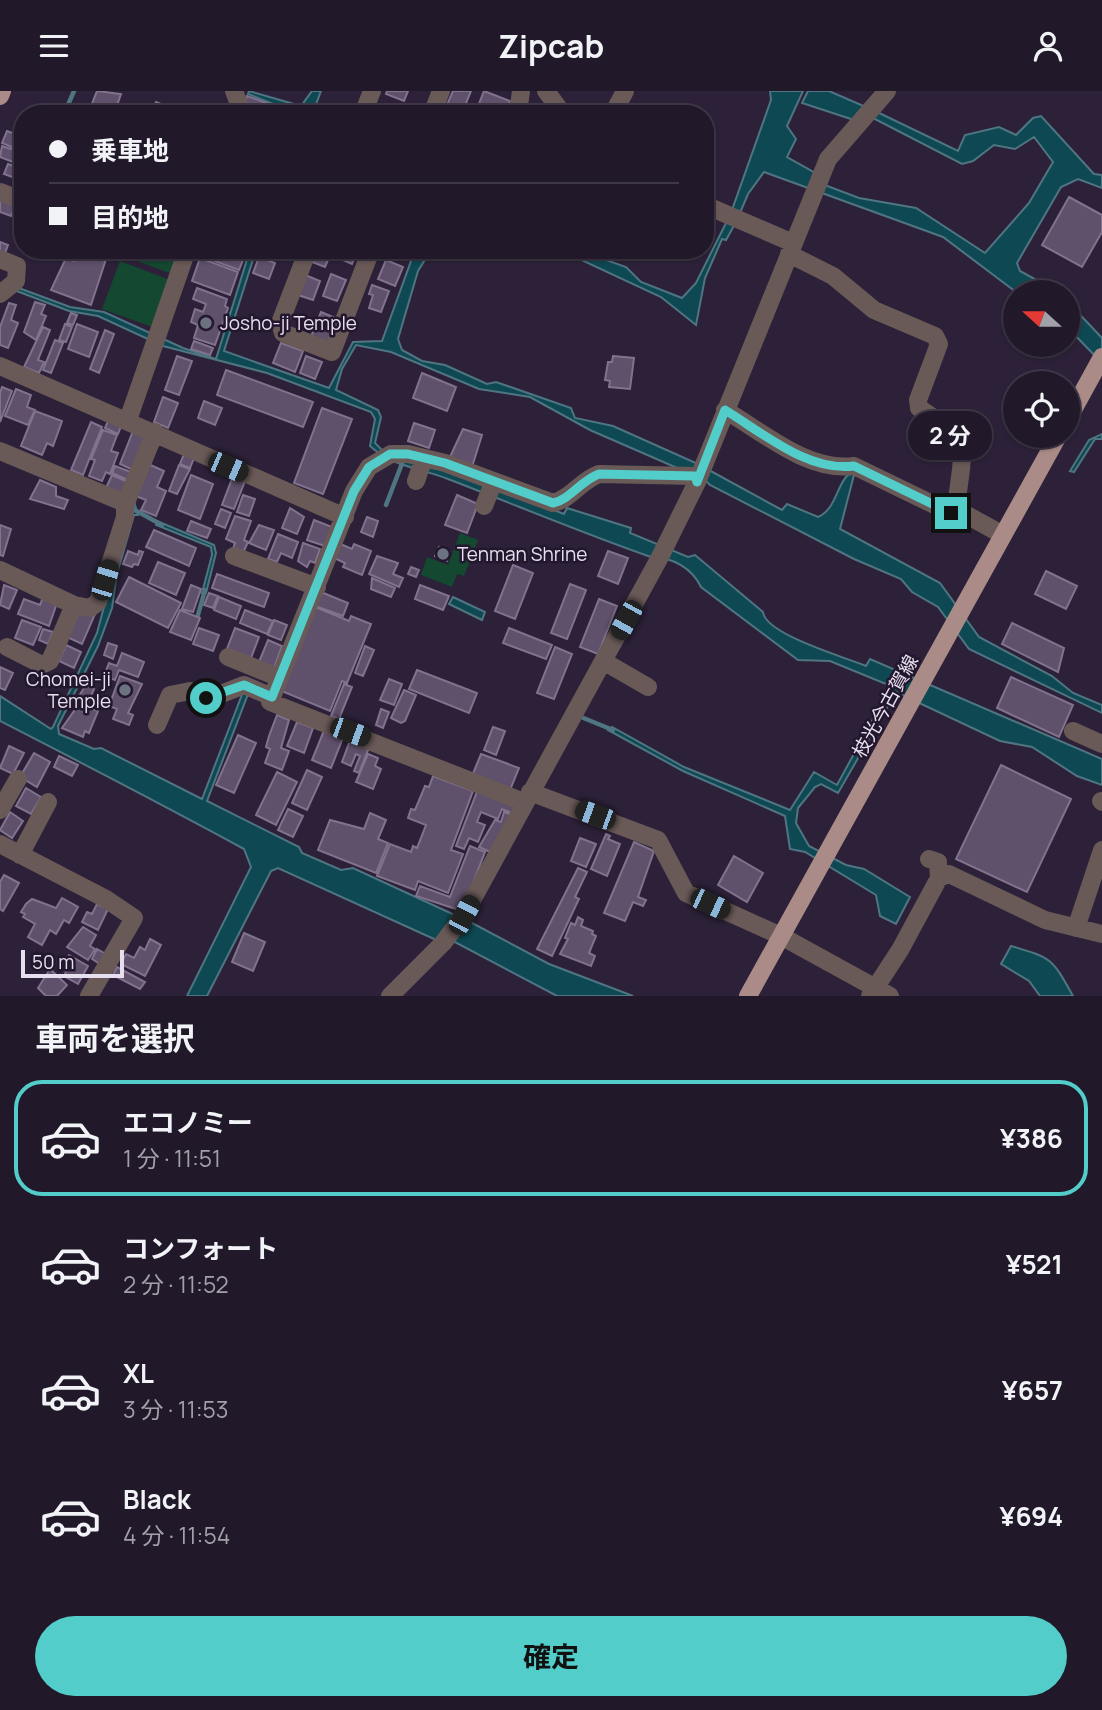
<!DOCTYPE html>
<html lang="ja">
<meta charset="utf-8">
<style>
body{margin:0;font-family:Manrope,"Noto Sans JP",sans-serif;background:#2d2636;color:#f1f3f6;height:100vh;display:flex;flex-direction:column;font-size:26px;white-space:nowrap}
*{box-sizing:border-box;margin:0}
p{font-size:23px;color:#a2a0a8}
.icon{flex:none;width:38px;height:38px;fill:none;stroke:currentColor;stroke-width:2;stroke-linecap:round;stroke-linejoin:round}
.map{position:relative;height:905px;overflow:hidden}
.drawer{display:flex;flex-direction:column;background:#21192a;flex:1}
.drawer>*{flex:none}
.banner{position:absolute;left:14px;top:14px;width:700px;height:154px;border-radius:28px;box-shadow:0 2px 5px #0004,0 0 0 2px #3e3847;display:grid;align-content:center;height:154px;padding:0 35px;background:#21192a}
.needle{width:46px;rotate:291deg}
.fabs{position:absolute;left:1003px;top:189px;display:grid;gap:14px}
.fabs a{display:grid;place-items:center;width:77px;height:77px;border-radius:50%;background:#21192a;box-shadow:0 2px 5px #0004,0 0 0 2px #3e3847;font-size:35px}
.scale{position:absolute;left:21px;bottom:18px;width:103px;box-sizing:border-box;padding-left:7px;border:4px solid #e6dfef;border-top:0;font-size:19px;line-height:24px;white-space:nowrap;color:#e6dfef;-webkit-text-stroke:5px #23172e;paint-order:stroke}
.end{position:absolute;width:32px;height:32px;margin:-16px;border:9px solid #53cdca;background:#111;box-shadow:0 0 0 4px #111}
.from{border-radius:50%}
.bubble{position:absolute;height:49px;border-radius:24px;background:#21192a;box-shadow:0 2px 5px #0004,0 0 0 2px #3e3847;font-size:23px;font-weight:700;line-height:49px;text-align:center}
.car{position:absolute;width:21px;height:42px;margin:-21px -10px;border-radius:9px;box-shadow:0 0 5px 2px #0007;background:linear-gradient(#222 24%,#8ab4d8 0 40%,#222 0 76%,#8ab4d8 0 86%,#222 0)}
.banner b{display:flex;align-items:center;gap:24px;height:66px;font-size:26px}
.banner b+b{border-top:2px solid #3e3847}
.banner i{width:18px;height:18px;background:#f1f3f6}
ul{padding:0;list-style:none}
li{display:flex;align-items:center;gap:21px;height:116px;margin:0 14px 10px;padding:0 21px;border:4px solid transparent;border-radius:28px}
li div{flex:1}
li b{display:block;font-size:26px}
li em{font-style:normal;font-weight:700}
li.on{border-color:#53cdca}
li>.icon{width:63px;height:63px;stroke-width:1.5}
h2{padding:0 35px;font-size:32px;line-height:84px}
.action{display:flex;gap:14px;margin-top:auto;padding:14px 35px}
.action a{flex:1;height:80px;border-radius:42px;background:#53cdca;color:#111;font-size:28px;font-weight:700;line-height:80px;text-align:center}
header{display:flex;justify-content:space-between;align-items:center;height:91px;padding:0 35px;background:#21192a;font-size:32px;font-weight:700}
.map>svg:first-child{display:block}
.green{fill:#144830}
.water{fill:#0e4853;stroke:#4f7582;stroke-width:2}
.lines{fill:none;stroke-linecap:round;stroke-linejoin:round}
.stream{stroke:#4f7582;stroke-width:4.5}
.building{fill:#5f506b;stroke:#81728e;stroke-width:2}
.minor{stroke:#695957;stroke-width:18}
.major{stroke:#aa8b87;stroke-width:18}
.route{stroke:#53cdca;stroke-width:9}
.worship-dot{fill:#6b7280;stroke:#23172e;stroke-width:2.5}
.labels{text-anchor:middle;stroke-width:5;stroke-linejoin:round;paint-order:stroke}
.poi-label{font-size:19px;fill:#e6dfef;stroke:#23172e;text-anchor:start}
.street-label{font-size:19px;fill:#e6dfef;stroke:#23172e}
</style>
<header><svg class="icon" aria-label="menu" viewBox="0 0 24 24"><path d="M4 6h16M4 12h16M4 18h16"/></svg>Zipcab<svg class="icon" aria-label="person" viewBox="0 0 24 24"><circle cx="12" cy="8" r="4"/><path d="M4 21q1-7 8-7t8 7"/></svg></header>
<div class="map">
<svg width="1102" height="905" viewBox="0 0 1102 905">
<rect width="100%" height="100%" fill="#2c2138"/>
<path class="green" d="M135,159h33l11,4 -7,20 -40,-15z
M120,170l50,19 -18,47 -50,-18z
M460,442l18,7 -14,36 -7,-2 -5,13 -31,-12 6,-18 21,8z"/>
<path class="water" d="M249,0l52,15 11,-15h9l-6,16 3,7h-20l-50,-20z
M770,0h33l-16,35 9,13 -9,18 30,17 -3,7 45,17 57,10 69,45 44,-50 24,-41 -19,-25 -19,12 -21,-4 -21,16 -11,3 -93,-48 6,-5 83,40 7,-16 34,-8 17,8 17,-17 8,-2 53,58 8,1v13l-24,-9 -17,8 -44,76 3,8 38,21h-42l-73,-55 -179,-65 -16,22 -8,19 -8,-3 39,-110z
M808,0h21l37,16 -12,13 -52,-17z
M728,128l8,3 -10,18 -4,-1 -17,39 -9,47 -35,-28 -101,-47h18l48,17 15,15 41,16 14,-15z
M250,159h6l-32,101 105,37 24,-46 29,-1 33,-91h16l-13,21 -20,68 4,11 20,11 23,4 42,19 9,-2 75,26 4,10 38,8 85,38 -4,9 -10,-2 -94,-41 -60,-33 -51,-8 -88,-37 -35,-7 -14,24 -6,21 42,20 3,7 -6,26 9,9 45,10 135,52 3,-6 64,20 -1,5 58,24 7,-2 68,57c2,22 81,45 103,54l4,-7 232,100v26l-25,-9 -45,-29 -32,-6 -104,-49 -58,101 -17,-9 -6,3 -17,21 -2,15 13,23 37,19 18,4 46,28 -14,27 -16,-8 -4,-21 -71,-43 -15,-3 -5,-33 -102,-45 -75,-41 4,-3 72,40 106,43 24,-38 23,13 54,-99 -61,-25 -32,-1 -97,-73c-9,-19 -29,-30 -50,-30 -69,-24 -135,-52 -203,-78 -28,-11 -55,-12 -78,-33l5,-27 -4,-7 -104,-39 -104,-27 -65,-30 -29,-5 -55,-21 2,-3 54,20 34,5 79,36 33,11z
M1068,211l34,36v25l-34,-35z
M1102,343v5h-7l-21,33 -4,-1 19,-31z
M707,378l75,41 5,-6 31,13c21,-9 18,-40 37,-46l-15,58 100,54 39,54 73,39 21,17 29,12v8l-133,-64 -31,-42 -26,-15 -11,-13 -47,-20 -144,-74 -7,-7z
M133,407l5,17h-4l-17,59 -5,34 -14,38 -40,80 1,8 35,15 7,-1 101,51 41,-107 5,2 -41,107 92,46 3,6 39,17 12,-2 119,55 77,41 84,32h-76l-104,-55 -19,-2 -156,-71 -7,3 -64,125h-20l64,-129 -7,-18c-81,-44 -162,-86 -244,-128v-25l51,33 2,-2 44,-94z
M157,430l57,24 2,8 -10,40h-4l10,-38 -1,-8 -55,-22z
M453,506l32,15 -3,8 -33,-16z
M1011,855c41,12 41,12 62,50h-33l-11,-15 -28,-17z"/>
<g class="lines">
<path class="stream" d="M64,23l10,-23
M386,414l17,-44
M133,418l29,16
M196,531l9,-32
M581,626l32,13"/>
</g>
<path class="building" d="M97,0l24,3 -7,20h-26z
M387,0h21l-4,10 -18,-7z
M453,0h18l-9,22 -16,-6z
M484,0l26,10 -5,13h-30z
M247,5l25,9 -4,9h-27z
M156,11l22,9 -1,3h-26z
M385,13l15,6 -1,4h-18z
M535,13l11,4 4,6h-19z
M273,15l12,5 -1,3h-14z
M7,40l16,6 -4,13 -17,-7z
M2,55l21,7v13l-23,-9z
M8,73l15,5v12l-19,-7z
M0,105l16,6 -5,14 -11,-4z
M1069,106l33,18v17l-20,35 -40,-22z
M0,151l8,3 -3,8 -5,-1z
M78,159h31l-18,55 -40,-15 15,-32 8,3z
M216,159h31l-8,20 -27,-10z
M260,159h19l-3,9z
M316,159l15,3 -6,14 -13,-5z
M341,159h16l-5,14 -14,-6z
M384,159h19l-3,7z
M259,166l16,6 -6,16 -16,-6z
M200,167l38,14 -8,23 -38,-14z
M386,169l17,7 -8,19 -17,-7z
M331,183l15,6 -9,21 -14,-5z
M305,184l15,6 -7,19 -15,-5z
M372,194l17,6 -8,21 -12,-4 4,-13 -4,-1z
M197,197l30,11 -2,7 3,2 -13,37 -21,-7 4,-13 -7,-3 4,-13 8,3 3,-8 -13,-5z
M35,211l10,3 -4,9 5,2 -10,24 -12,-8z
M9,212l7,2 -5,15 7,3 -10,25 -8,-3v-18z
M321,221l17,7 -11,26 -17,-6z
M71,222l6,2 -4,10 -6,-2z
M65,233l7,3 -6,15 -7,-2z
M77,233l21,8 -9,25 -21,-8z
M43,236l7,3 -12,30 6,2 -5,11 -15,-6z
M105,239l9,4 -15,39 -9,-4z
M55,249l8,3 -12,30 -8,-3z
M194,250l19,7 -3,7 -19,-6z
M281,252l22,8 -8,21 -22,-9z
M177,265l15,5 -13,34 -14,-5z
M306,265l16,6 -7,17 -15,-6z
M613,265l21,2 -4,31 -21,-2 1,-6 -5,-1 3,-18h4z
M226,279l87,32 -10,25 -86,-32z
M422,282l34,14 -9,24 -34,-13z
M2,296l10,4 -12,31v-29z
M16,298l15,6 -4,12 8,3 -7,15 -23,-9z
M163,306l15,6 -10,25 -14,-6z
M204,310l18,7 -7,17 -17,-7z
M322,317l30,11 -29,75 -29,-11z
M35,320l27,10 -9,25 -6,-3 -5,12 -21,-9z
M109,328l13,5 -4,10 -13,-6z
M91,331l11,5 -19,48 -12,-5z
M414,332l21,7 -6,18 -21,-7z
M463,338l19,6 -10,32 -23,-8z
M103,339l14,5 -6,16 7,2 -8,21 -4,-2 -4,9 -13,-5 6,-16 -4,-1z
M133,340l14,6 -14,33 -13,-6z
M184,363l10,4 -4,10 -10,-4z
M146,372l18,8 -7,16 9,4 -10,25 -15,-6 5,-10 -13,-5z
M179,374l11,4 -13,25 -8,-3z
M115,375l16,6 -3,8 -16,-7z
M112,384l16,7 -6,13 -16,-7z
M191,384l22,9 -13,35 -22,-9z
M233,385l12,5 -11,28 -12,-4z
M40,389l16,7v9l12,4 -4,9 -34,-10z
M243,404l12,4 -6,17 -12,-4z
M457,404l21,9 -11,29 -22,-8z
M290,417l14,9 -7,17 -15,-6z
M221,418l10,4 -6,15 -10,-4z
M235,425l16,5 -7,19 4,2 -5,11 -10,-4 2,-6 -9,-4z
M367,426l11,4 -5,16 -12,-5z
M314,429l18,7 -7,19 -18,-6z
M191,430l20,8 -4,9 -20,-7z
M0,434l11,4 -8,27 -3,-1z
M259,434l15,5 -8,20 -17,-7z
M154,439l42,18 -7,18 -43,-19z
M278,443l20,8 -6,16 -11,-5 -4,9 -9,-3z
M303,452l17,6 -5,14 -5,-2 -3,6 -9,-6z
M338,452l14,6 2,-5 17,7 -9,24 -19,-8 2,-4 -13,-6z
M439,456l11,5 -3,9 -12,-5z
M128,460l10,4 1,-4 4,1 -5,13 -4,-1 -2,3 -9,-3z
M608,460l20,7 -10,26 -20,-8z
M377,465l21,7 -5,11 10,4 -4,9 -30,-13z
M158,471l27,11 -9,22 -27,-12z
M513,474l20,8 -18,46 -20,-8z
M411,476l8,3 -3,7 -8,-3z
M1046,480l31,15 -11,23 -31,-15z
M217,483l52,19 -5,14 -52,-19z
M129,486l52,26 -13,25 -52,-26z
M372,487l23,10 -4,9 -20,-8z
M570,493l16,6 -19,49 -16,-6z
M4,494l13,5 -8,19 -9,-4z
M191,494l10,4 -8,23 -11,-3z
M420,494l29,11 -6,14 -28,-11z
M321,501l27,11 -5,13 -28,-10z
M209,502l9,3 -5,12 -9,-3z
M43,506l14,6 -8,23 -31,-12 6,-15 16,6z
M219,506l22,9 -5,13 -22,-9z
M599,508l18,7 -19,48 -18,-7z
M313,515l36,15 2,-5 20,8 -24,59 -5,-2 -12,30 -51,-21z
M180,519l20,8 -9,22 -21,-8z
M245,519l28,11 -6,13 -27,-11z
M77,523h18l-13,30 -15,-7z
M22,529l19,7 -8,18 -18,-7z
M274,529l13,5 -6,15 -13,-5z
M1012,532l52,25 -6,24 -56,-28z
M199,537l20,7 -6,16 -20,-7z
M235,537l24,9 -8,21 -24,-9z
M509,537l43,17 -6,14 -43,-16z
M43,538l10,3 -5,12 -9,-4z
M268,549l14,6 -8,22 -15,-6z
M108,552l9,3 -4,13 -9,-4z
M66,554l15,7 -7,16 -15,-7z
M365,555l9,4 -11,26 -8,-3z
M555,556l17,7 -18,45 -17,-6z
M122,562l22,9 -6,15 -19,-7 -4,10 -11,-4 5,-13 8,3z
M0,576l13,6 -8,17 -5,-2z
M417,579l60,23 -8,20 -60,-24z
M120,585l22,8 -14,29 5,2 -4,10 -16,-6 4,-10 -8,-3z
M1011,586l62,28 -14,32 -62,-29z
M389,588l13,5 -8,21 -14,-5z
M344,593l8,3 -13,32 -8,-3z
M86,594l8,4 -6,14 -11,-4z
M404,599l12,5 -11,26 -4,2 -10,-5z
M79,613l19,7 -9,22 -4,-2 -2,6 -21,-9z
M381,618l8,3 -6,16 -7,-3z
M277,624l12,5 -8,28 8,3 -7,19 -17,-7 5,-14 -4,-2 3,-11z
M297,631l16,6 -9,25 -17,-7z
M493,636l12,4 -9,24 -12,-5z
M325,637l19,7 -13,33 -19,-8z
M238,644l18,8 -22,50 -18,-8z
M351,647l19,7 -11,28 -5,-2 6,-15 -4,-2 -5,12 -9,-4z
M9,655l15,7 -11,21 -13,-6z
M34,662l16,9 -13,25 -17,-10z
M368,663l10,4 -3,8 6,3 -8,20 -17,-7z
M481,663l38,14 -9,22 -38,-14z
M59,665l19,9 -6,11 -18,-9z
M1001,674l70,34 -44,93 -71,-33z
M307,679l15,7 -15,33 -15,-7z
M277,681l20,10 -21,43 -20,-10z
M433,685l40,15 -22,59 12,4 -15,39 -30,-12 -3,9 -38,-14 13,-32 21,8 2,-6 4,2 9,-23 -18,-7 3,-9 4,1 10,-24 4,1z
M26,697l15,9 -10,17 -15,-8z
M478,698l41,15 -4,10 -13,-5 -4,10 -17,-7 -4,10 8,3 -7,17 -9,-4 -5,11 -8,-3z
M288,718l15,7 -10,21 -15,-7z
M10,721l13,9 -11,17 -12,-8z
M504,721l10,4 -22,37 -13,-6 16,-27 6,2z
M370,722l16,7 -8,19 10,4 -12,30 -58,-23 12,-30 34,9z
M606,743l4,2 -2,3 12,5 -13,32 -16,-7z
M580,747l16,6 -10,23 -15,-6z
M634,751l20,9 -16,46 8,3 -3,6 -10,-4 -8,19 -21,-8z
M470,755l15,6 -23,59 -46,-15 4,-10 30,11z
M734,765l29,17 -16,29 -29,-17z
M578,777l9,4 -12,25 4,2 -27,57 -15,-7z
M4,784l15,8 -16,28 -3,-2v-27z
M62,807l16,9 -9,16 -5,-3 -8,14 -6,-4 -8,15 -14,-8 7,-13 -12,-7 2,-3 -4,-2 5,-8 6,-5 24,9z
M97,813l11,5 -10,21 -16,-8 5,-10 5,2z
M578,826l5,3 -2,6 12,5 -1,3 4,2 -7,17 6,3 -4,10 -31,-12 8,-15 -3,-1 6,-15 4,2z
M83,836l13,8 -6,11 5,3 -7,11 -21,-13z
M244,842l21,9 -12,29 -21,-9z
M150,848l11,6 -16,31 -24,-12 5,-10 8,4 6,-11 5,3z
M97,858l9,5 -6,10 -8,-5z
M69,864l19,11 -10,18 -14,-8 2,-4 -5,-3z
M117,876l28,15 -5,7 -27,-14z
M50,878l17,16 -10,11h-11l-8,-8z"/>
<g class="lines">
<path class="minor" d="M234,0l5,13 -4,10
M546,0l17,23
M518,22l3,-22
M363,23l9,-23
M432,23l9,-23
M613,23l12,-23
M0,101l23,9
M705,114l88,38
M308,159l-28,73 3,10 49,19 39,-102
M789,163l44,22 41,34 61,26 4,8 -21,56 1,8c56,36 43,40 37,101l47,26
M0,168l17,7 -1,15 -16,13
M0,275l345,151
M725,319c39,23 83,62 129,56l97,47 5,-4
M128,329l59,-170
M0,360l120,50 5,4v12l-27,85 -8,6 -16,-3 -74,-35
M416,390l8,-23
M125,414l30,-73
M484,415l10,-25
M234,465l83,31
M7,556l35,18 8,-4 24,-56
M228,566l52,21
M603,570l45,26
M157,634l13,-30 20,-4 16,6 10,-1 28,-11 28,12
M1073,640l29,13
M530,701l128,48 28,53 95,43 109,60
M1101,710l1,1
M524,711l-254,-100 84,-211 15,-24 22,-13h17l37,9 108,40c18,-4 27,-22 46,-29l96,2 2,6
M0,719l18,-31
M0,753l106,55 28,19 -45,78
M20,764l28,-53
M929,768l9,3 1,16
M1076,837l26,-78
M390,905l53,-53 21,-28 196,-358 37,-75 131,-323 59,-68
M870,905l30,-46 39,-72 10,-4 96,46 57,14"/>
<path class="major" d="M0,5l2,-5
M1068,328l34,-62
M748,905l310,-560"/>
</g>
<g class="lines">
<path class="route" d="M206,607l38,-13 28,12 82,-206 15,-24 21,-13h18l37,9 108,40c18,-4 27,-22 46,-29l96,2 2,6 28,-72c38,23 83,62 129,56l97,47"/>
</g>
<g class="worship-dot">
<circle cx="206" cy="232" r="7"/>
<circle cx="443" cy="463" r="7"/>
<circle cx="125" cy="599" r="7"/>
</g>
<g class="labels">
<g class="poi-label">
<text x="220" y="239">Josho-ji Temple</text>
<text x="457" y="470">Tenman Shrine</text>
<text x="111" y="595" text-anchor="end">Chomei-ji<tspan x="111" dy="22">Temple</tspan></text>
</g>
<g class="street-label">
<text transform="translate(885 615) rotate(-61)" y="7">枝光今古賀線</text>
</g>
</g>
</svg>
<div class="fabs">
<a><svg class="needle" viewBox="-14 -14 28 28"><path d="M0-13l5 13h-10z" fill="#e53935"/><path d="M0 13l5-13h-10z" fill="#a2a0a8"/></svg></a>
<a><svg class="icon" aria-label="locate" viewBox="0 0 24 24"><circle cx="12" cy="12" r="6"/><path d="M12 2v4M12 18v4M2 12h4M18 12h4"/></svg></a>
</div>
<div class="scale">50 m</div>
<i class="end from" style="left:206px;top:607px"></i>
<i class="end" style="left:951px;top:422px"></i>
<div class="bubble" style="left:908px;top:320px;width:84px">2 分</div>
<i class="car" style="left:228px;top:376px;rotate:113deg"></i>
<i class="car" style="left:105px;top:489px;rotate:17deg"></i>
<i class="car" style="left:626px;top:529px;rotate:209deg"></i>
<i class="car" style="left:350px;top:641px;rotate:110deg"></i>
<i class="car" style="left:595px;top:724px;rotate:290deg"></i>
<i class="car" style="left:710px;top:813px;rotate:115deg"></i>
<i class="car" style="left:464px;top:824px;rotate:28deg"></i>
<div class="banner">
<b><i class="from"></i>乗車地</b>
<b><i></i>目的地</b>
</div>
</div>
<section class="drawer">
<h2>車両を選択</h2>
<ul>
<li class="on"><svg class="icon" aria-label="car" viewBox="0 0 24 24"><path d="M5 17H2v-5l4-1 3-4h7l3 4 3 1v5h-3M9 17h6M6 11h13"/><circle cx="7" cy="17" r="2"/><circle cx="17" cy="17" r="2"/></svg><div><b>エコノミー</b><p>1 分 · 11:51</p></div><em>¥386</em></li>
<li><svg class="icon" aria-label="car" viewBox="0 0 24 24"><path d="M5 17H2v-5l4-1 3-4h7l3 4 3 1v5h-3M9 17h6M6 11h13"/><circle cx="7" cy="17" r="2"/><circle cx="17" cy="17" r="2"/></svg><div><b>コンフォート</b><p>2 分 · 11:52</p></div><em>¥521</em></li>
<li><svg class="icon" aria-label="car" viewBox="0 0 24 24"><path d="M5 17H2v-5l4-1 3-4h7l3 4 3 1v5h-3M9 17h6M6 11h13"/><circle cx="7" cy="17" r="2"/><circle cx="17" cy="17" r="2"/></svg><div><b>XL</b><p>3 分 · 11:53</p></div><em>¥657</em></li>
<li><svg class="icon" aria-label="car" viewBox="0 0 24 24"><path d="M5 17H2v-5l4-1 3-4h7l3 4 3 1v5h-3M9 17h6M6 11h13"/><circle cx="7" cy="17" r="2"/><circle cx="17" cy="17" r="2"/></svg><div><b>Black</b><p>4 分 · 11:54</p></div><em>¥694</em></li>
</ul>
<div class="action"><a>確定</a></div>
</section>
